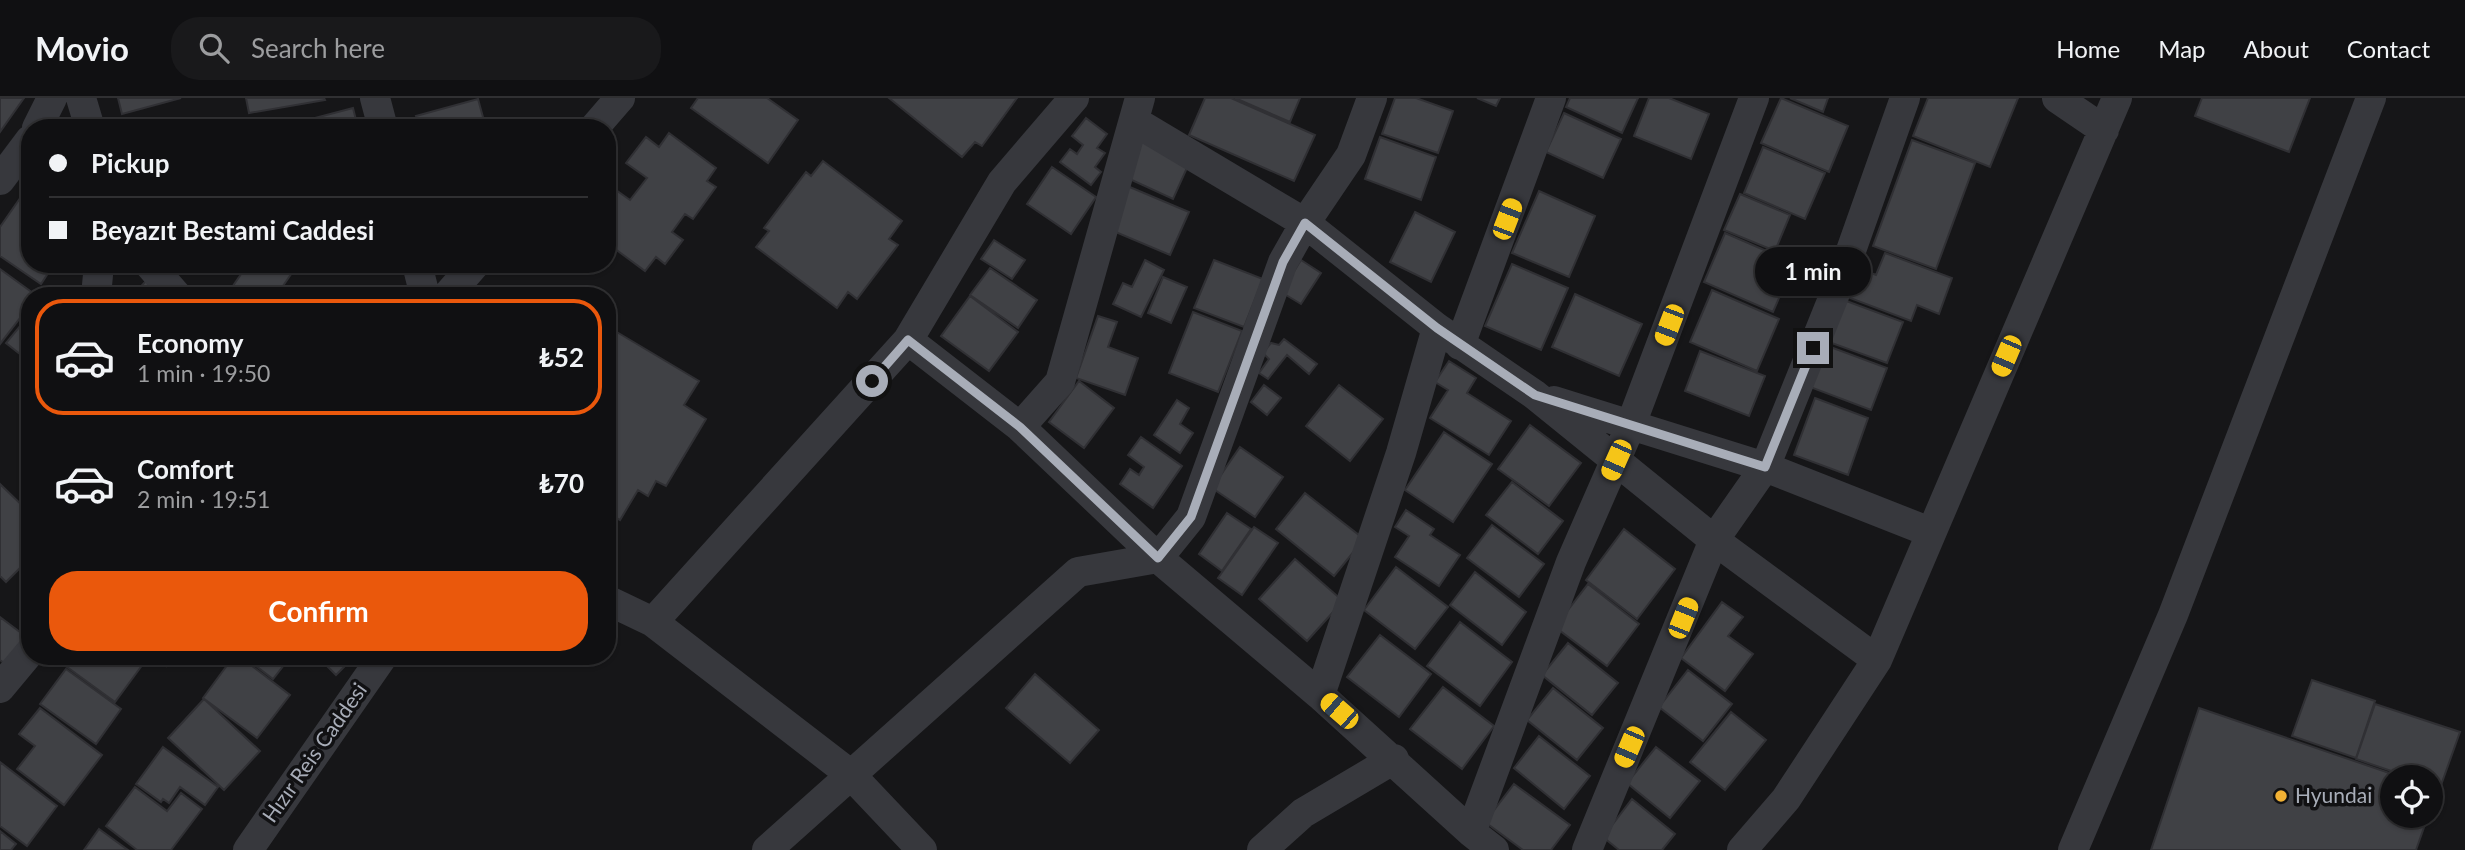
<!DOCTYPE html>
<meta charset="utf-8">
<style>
body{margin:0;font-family:Lato,sans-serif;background:#19191b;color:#f1f3f6;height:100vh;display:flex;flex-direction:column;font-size:26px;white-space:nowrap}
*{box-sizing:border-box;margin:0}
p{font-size:23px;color:#9c9d9f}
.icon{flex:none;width:38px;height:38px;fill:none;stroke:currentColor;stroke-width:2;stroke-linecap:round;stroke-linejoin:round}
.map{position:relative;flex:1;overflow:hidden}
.sheet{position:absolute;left:21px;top:189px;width:595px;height:378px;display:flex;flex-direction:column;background:#101012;border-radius:28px;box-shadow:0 2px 5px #0004,0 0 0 2px #303032}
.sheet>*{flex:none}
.banner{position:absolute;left:21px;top:21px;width:595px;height:154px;border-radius:28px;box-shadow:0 2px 5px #0004,0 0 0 2px #303032;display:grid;align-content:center;height:154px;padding:0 28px;background:#101012}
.tools{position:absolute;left:2380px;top:667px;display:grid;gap:14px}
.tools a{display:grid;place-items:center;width:63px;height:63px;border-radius:50%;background:#101012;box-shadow:0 2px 5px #0004,0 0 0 2px #303032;font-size:35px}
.end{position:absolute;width:32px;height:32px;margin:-16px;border:9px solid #a8adb8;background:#111;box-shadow:0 0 0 4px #111}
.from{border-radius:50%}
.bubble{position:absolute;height:49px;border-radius:24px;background:#101012;box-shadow:0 2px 5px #0004,0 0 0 2px #303032;font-size:23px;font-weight:700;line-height:49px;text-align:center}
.car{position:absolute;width:21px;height:42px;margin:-21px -10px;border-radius:9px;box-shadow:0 0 5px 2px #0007;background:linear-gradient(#f5c518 24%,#345 0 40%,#f5c518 0 76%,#345 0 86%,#f5c518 0)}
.banner b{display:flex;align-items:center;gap:24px;height:66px;font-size:26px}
.banner b+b{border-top:2px solid #303032}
.banner i{width:18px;height:18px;background:#f1f3f6}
ul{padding:12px 0 0;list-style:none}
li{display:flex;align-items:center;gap:21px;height:116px;margin:0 14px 10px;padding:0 14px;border:4px solid transparent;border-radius:28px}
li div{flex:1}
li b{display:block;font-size:26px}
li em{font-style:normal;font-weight:700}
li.selected{border-color:#ea580c}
li>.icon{width:63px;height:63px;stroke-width:1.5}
.action{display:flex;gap:14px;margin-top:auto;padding:14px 28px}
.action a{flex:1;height:80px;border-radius:28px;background:#ea580c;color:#fff;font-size:28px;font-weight:700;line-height:80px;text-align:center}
header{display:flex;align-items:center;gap:42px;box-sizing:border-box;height:98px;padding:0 35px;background:#101012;border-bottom:2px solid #303032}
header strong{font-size:33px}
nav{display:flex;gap:38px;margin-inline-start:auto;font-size:24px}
.search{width:490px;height:63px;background:#19191b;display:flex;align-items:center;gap:18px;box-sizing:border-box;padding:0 24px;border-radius:28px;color:#9c9d9f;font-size:26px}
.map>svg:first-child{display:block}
.building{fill:#404145;stroke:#303034;stroke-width:2}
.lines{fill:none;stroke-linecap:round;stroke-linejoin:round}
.street{stroke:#37383d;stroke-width:30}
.route{stroke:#a8adb8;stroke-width:9}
.poi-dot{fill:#f2b134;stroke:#111113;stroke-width:2.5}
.labels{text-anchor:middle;stroke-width:7;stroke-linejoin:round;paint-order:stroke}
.street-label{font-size:21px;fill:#a8adb8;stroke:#111113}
.poi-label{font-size:21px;fill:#a8adb8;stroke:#111113;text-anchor:start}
</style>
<header>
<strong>Movio</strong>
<div class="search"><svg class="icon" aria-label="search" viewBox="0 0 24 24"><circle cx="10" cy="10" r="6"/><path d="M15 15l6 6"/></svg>Search here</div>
<nav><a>Home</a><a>Map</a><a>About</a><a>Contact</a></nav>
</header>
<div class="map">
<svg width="2465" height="752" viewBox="0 0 2465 752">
<rect width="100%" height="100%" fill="#161618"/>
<path class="building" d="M0,0h24l-24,34z
M118,0h63l-59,16z
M246,0h78l1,2 -76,13z
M698,0h69l31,22 -30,43 -77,-55z
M889,0h128l-35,48 -7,-4 -13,15z
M1205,0h26l84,37 -21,46 -105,-46z
M1235,0h65l-10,24z
M1395,0h21l37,13 -15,42 -56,-19z
M1477,0h23l-4,8z
M1570,0h68l-16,35 -56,-26z
M1649,0h20l40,16 -18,45 -57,-23z
M1781,0l67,28 -19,46 -68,-29z
M1790,0h38l-5,14z
M1928,0h90l-28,69 -77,-31z
M2202,0h108l-21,54 -94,-36z
M478,1l8,29h-66l-4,-12z
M353,10l5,20h-81z
M1564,15l57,26 -18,39 -57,-26z
M1086,20l21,16 -10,14 8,5 -10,14 6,5 -10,13 -31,-23 10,-13 7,5 6,-9 -11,-9z
M669,35l47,35 -9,13 9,6 -23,32 -8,-5 -13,18 11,8 -18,24 -9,-7 -11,14 -38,-28v-15l6,-7 -6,-4v-20l6,-9 17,12 17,-22 -21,-15 20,-26 13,10z
M1142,39l49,22 -18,40 -50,-23z
M1380,39l56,20 -15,43 -56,-21z
M1912,42l63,23 -39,106 -63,-23z
M1763,49l62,26 -20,46 -61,-26z
M823,63l79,60 -13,18 9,6 -41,54 -9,-7 -11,16 -81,-61 13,-16 -5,-3 42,-56 5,4z
M1052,69l44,30 -25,37 -44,-30z
M30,86v80h24l-13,20 -41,-28v-29z
M1125,87l64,27 -19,43 -64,-27z
M1539,93l56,25 -26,61 -57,-24z
M1740,96l50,21 -15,36 -51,-21z
M1415,114l40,20 -24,50 -41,-20z
M1725,135l69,30 -21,49 -69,-30z
M994,142l31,20 -13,19 -31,-20z
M1885,155l67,25 -13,36 -22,-9 -6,16 -61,-23 11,-29 15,6z
M1145,162l19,10 -23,47 -28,-13 10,-21 9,4z
M1214,162l49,19 -19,48 -50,-19z
M1301,162l20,13 -20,31 -20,-12z
M248,166h44l4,3 -20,29h-50z
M1512,166l56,24 -27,62 -56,-24z
M990,170l47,32 -19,28 -48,-33z
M0,171l37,27h-7v9l-30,39z
M1163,179l24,10 -16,36 -23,-10z
M146,183l14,15h-28z
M1712,192l67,29 -22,52 -67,-29z
M1575,196l67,30 -23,52 -67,-29z
M970,198l48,36 -29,39 -48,-35z
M1841,201l62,23 -16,41 -61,-22z
M1193,214l49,19 -24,61 -49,-19z
M30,216v48l-24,-19z
M1098,218l19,6 -9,25 30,11 -13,37 -49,-17z
M610,230l89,53 -15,24 22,14 -40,67 -10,-5 -8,15 -10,-6 -18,30 -13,-8v-180z
M1284,241l33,25 -8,10 -22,-19 -19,24 -9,-6 10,-14 -6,-6 8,-10 8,2z
M1825,247l62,23 -16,42 -61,-23z
M1700,253l65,25 -16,40 -64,-25z
M1449,263l27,17 -9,15 44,28 -22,34 -59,-37 18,-28 -13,-8z
M1079,283l35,27 -30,40 -35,-26z
M1264,287l17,13 -14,17 -16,-13z
M1339,287l44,34 -33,42 -44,-35z
M1815,300l53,20 -20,57 -54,-20z
M1177,302l12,8 -9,16 13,9 -13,20 -26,-18z
M1530,327l51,38 -32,43 -51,-37z
M1444,334l48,32 -39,58 -48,-32z
M1141,339l41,29 -29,42 -33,-24 10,-15 9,6 5,-8 -16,-12z
M1240,349l43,30 -28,40 -43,-29z
M1512,384l51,39 -25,33 -52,-39z
M0,386l30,29v45l-24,24 -6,-6z
M1305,395l59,46 -30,37 -58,-47z
M1406,412l28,19 -4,6 30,20 -21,31 -44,-29 14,-21 -14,-9z
M1227,415l24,16 -29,42 -23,-17z
M1492,427l52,39 -25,33 -52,-39z
M1254,429l24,16 -36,52 -24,-17z
M1624,431l51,40 -38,50 -51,-39z
M1295,461l48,42 -36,40 -48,-42z
M1396,469l52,40 -33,42 -51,-39z
M1475,474l51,40 -24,33 -52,-40z
M1588,486l51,40 -32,42 -52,-39z
M1722,504l21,15 -15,19 25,18 -28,37 -44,-33z
M0,519l29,22 -21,27 -8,-6z
M1460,524l52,40 -32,44 -53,-40z
M1380,537l51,39 -32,43 -52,-40z
M1568,545l50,40 -26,32 -50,-40z
M74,558h67l5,4 -31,42 -48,-35z
M150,558h21l-5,10z
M234,558h5l51,39 -33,43 -54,-40z
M243,558h48l-18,23z
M317,558h38l-19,19z
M66,571l55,40 -25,35 -56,-40z
M1688,572l44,34 -29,37 -44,-34z
M1035,576l64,56 -29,33 -64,-55z
M2312,582l63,21 -19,57 -64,-22z
M1443,589l51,39 -32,43 -52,-40z
M1553,590l50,40 -26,32 -50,-40z
M204,601l56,52 -36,39 -56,-52z
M2375,606l85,28 -20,56 -9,-4v-7h-22l-53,-18z
M40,610l62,47 -38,50 -47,-36 18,-23 -16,-12z
M2199,610l202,69h-9v39h36l-12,34h-265z
M1731,614l35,28 -41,50 -35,-28z
M1539,638l51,40 -26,33 -50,-41z
M163,649l55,40 -13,18 -25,-18 -11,16 -6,-4 -2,3 -25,-18z
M1656,649l44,34 -30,37 -43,-35z
M0,664l57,44 -30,40 -27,-20z
M1514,686l56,41 -19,25h-28l-38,-28z
M135,689l32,24 14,-18 21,16 -31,41h-34l-31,-24z
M1632,701l43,35 -13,16h-43l-16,-13z
M99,731l29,21h-44z
M0,733l16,13 -5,6h-11z"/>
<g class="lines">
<path class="street" d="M81,0l9,30
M375,0l8,30
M2057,0l47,32
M1134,23l171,102 132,105 98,67 179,145 163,120
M37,30l15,-30
M594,30l26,-30
M0,82l30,-40
M149,166l28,32
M417,166l8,32
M96,198l3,-32
M447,198l28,-32
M908,242l112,87 138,131 162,137 151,137 23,18
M1460,247l91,-247
M1554,303l211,66 165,65
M1020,329l40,-45 80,-284
M607,502l46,22 255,-282 94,-158 72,-84
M653,524l197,152 72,76
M0,590l30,-36
M1320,597l81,-242 36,-125
M1471,734l100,-270 59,-135 124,-329
M248,752l135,-194
M767,752l311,-278 80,-14 33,-41 92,-255 22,-39 46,-68 21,-57
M1262,752l41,-37 91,-54
M1587,752l127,-310 51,-73 77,-191 63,-178
M1742,752l44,-51 91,-139 240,-562
M2073,752l100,-235 198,-517"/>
</g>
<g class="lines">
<path class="route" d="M872,283l36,-41 112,87 138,131 33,-41 92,-255 22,-39 132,105 98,67 230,72 48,-119"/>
</g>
<circle class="poi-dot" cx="2281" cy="698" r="7"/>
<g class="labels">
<g class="street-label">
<text transform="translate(315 655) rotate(-55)" y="7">Hızır Reis Caddesi</text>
</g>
<g class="poi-label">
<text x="2295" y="705">Hyundai</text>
</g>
</g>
</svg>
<div class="tools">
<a><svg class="icon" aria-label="locate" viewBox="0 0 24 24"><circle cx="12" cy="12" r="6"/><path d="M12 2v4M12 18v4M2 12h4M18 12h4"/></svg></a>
</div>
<i class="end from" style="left:872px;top:283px"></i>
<i class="end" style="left:1813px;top:250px"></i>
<div class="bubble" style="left:1755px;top:149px;width:116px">1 min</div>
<i class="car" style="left:1507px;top:121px;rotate:21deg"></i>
<i class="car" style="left:1669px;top:227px;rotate:201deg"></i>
<i class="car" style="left:2006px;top:258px;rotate:203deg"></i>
<i class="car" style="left:1616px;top:362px;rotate:204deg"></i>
<i class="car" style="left:1683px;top:520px;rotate:22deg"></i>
<i class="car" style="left:1339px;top:613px;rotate:311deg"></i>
<i class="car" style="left:1629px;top:649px;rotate:203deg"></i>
<div class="banner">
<b><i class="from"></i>Pickup</b>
<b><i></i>Beyazıt Bestami Caddesi</b>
</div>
<section class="sheet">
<ul>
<li class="selected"><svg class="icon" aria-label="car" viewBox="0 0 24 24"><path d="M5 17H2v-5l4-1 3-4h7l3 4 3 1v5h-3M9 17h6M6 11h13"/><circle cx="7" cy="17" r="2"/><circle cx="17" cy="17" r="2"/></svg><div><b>Economy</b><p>1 min · 19:50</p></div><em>₺52</em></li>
<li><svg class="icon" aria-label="car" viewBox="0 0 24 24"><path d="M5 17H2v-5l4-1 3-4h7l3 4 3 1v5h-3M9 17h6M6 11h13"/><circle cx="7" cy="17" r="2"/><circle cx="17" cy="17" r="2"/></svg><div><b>Comfort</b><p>2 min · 19:51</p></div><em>₺70</em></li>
</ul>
<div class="action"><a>Confirm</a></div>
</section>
</div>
